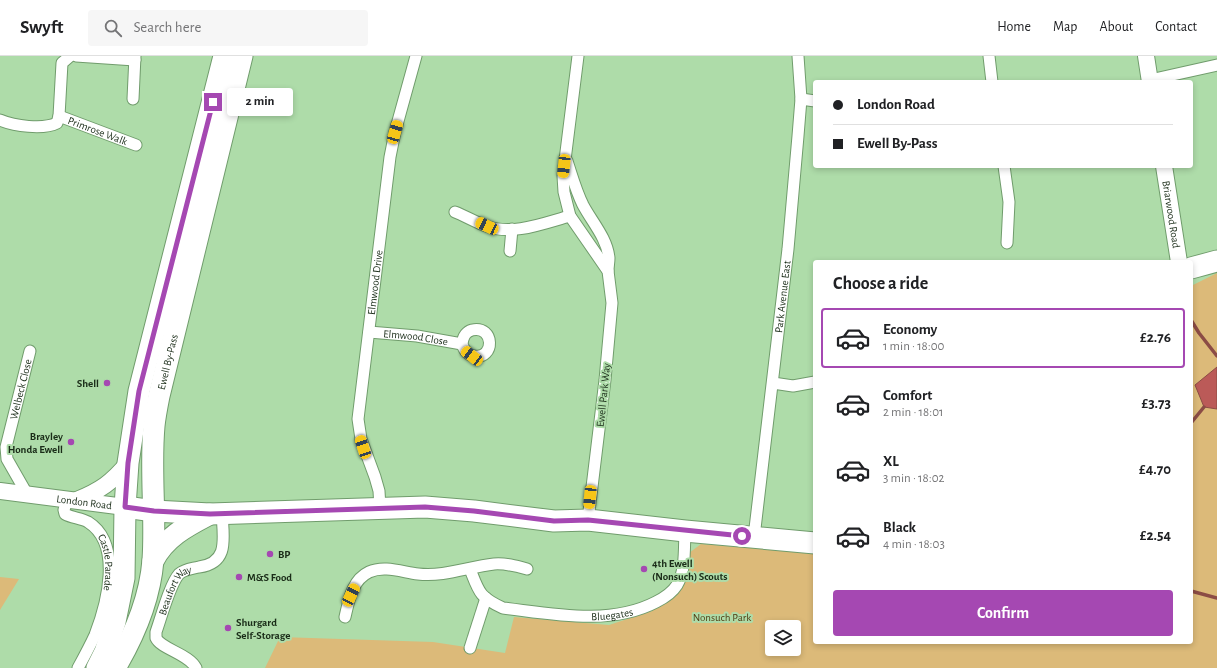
<!DOCTYPE html>
<meta charset="utf-8">
<style>
body{margin:0;font-family:"Alegreya Sans",sans-serif;background:#f6f6f6;color:#202124;height:100vh;display:flex;flex-direction:column;font-size:15px;white-space:nowrap}
*{box-sizing:border-box;margin:0}
p{font-size:13px;color:#757577}
.icon{flex:none;width:22px;height:22px;fill:none;stroke:currentColor;stroke-width:2;stroke-linecap:round;stroke-linejoin:round}
.map{position:relative;flex:1;overflow:hidden}
.drawer{position:absolute;left:813px;top:204px;width:380px;height:384px;display:flex;flex-direction:column;background:#fff;border-radius:4px;box-shadow:0 2px 6px #0003}
.drawer>*{flex:none}
.hud{position:absolute;left:813px;top:24px;width:380px;height:88px;border-radius:4px;box-shadow:0 2px 6px #0003;display:grid;align-content:center;height:88px;padding:0 20px;background:#fff}
.buttons{position:absolute;left:765px;top:564px;display:grid;gap:8px}
.buttons a{display:grid;place-items:center;width:36px;height:36px;border-radius:4px;background:#fff;box-shadow:0 2px 6px #0003;font-size:20px}
.end{position:absolute;width:18px;height:18px;margin:-9px;border:5px solid #a548b2;background:#fff;box-shadow:0 0 0 2px #fff}
.from{border-radius:50%}
.bubble{position:absolute;height:28px;border-radius:4px;background:#fff;box-shadow:0 2px 6px #0003;font-size:13px;font-weight:700;line-height:28px;text-align:center}
.car{position:absolute;width:12px;height:24px;margin:-12px -6px;border-radius:5px;box-shadow:0 0 3px 1px #0007;background:linear-gradient(#f5c518 24%,#345 0 40%,#f5c518 0 76%,#345 0 86%,#f5c518 0)}
.hud b{display:flex;align-items:center;gap:14px;height:38px;font-size:15px}
.hud b+b{border-top:1px solid #e0e0e0}
.hud i{width:10px;height:10px;background:#202124}
ul{padding:0;list-style:none}
li{display:flex;align-items:center;gap:12px;height:60px;margin:0 8px 6px;padding:0 12px;border:2px solid transparent;border-radius:4px}
li div{flex:1}
li b{display:block;font-size:15px}
li em{font-style:normal;font-weight:700}
li.current{border-color:#a548b2}
li>.icon{width:36px;height:36px;stroke-width:1.5}
h2{padding:0 20px;font-size:18px;line-height:48px}
.action{display:flex;gap:8px;margin-top:auto;padding:8px 20px}
.action a{flex:1;height:46px;border-radius:4px;background:#a548b2;color:#fff;font-size:16px;font-weight:700;line-height:46px;text-align:center}
header{display:flex;align-items:center;gap:24px;box-sizing:border-box;height:56px;padding:0 20px;background:#fff;border-bottom:1px solid #e0e0e0}
header strong{font-size:19px}
nav{display:flex;gap:22px;margin-inline-start:auto;font-size:14px}
.search{width:280px;height:36px;background:#f6f6f6;display:flex;align-items:center;gap:10px;box-sizing:border-box;padding:0 14px;border-radius:4px;color:#757577;font-size:15px}
.map>svg:first-child{display:block}
.green{fill:#dcba79;fill-rule:evenodd}
.water{fill:#bb5a58;stroke:#8b4c45}
.lines{fill:none;stroke-linecap:round;stroke-linejoin:round}
.stream{stroke:#8b4c45;stroke-width:3.5}
.street-casing{stroke:#709c6c;stroke-width:13}
.secondary-casing{stroke:#709c6c;stroke-width:18}
.highway-casing{stroke:#709c6c;stroke-width:23}
.street{stroke:#fff;stroke-width:11}
.secondary{stroke:#fff;stroke-width:16}
.highway{stroke:#fff;stroke-width:21}
.route{stroke:#a548b2;stroke-width:5}
.poi-dot{fill:#a548b2;stroke:#aedca9;stroke-width:1.5}
.labels{text-anchor:middle;stroke-width:4;stroke-linejoin:round;paint-order:stroke}
.street-label{font-size:11px;fill:#1a2c18;stroke:#aedca9}
.poi-label{font-size:11px;font-weight:bold;fill:#1a2c18;stroke:#aedca9;text-anchor:start}
.park-label{font-size:11px;fill:#503d14;stroke:#aedca9}
</style>
<header>
<strong>Swyft</strong>
<div class="search"><svg class="icon" aria-label="search" viewBox="0 0 24 24"><circle cx="10" cy="10" r="6"/><path d="M15 15l6 6"/></svg>Search here</div>
<nav><a>Home</a><a>Map</a><a>About</a><a>Contact</a></nav>
</header>
<div class="map">
<svg width="1217" height="612" viewBox="0 0 1217 612">
<rect width="100%" height="100%" fill="#aedca9"/>
<path class="green" d="M1217,217v395h-952l15,-31 153,5 72,11 9,-36 95,8 43,-14 33,-28 4,-30 12,-9 114,9v89h376v-356zM772,571h22v22h-22z
M0,521l19,2 -19,31z"/>
<path class="water" d="M1217,311v42l-13,-2 -9,-22z"/>
<g class="lines">
<path class="stream" d="M1191,264l8,13 18,23
M1191,367l13,-16
M1191,535l26,7"/>
<defs>
<g id="street">
<path d="M76,0l59,4"/>
<path d="M578,0l-15,120 1,16 6,24 38,55 4,32 -7,77 -17,140"/>
<path d="M989,0l3,26"/>
<path d="M1150,24l67,-15"/>
<path d="M133,43l2,-43"/>
<path d="M801,43l14,2"/>
<path d="M59,60l3,-53 8,-7"/>
<path id="s1" d="M0,64c14,6 43,10 57,3l2,-7 77,29"/>
<path d="M567,105c5,15 9,30 16,44 9,17 24,33 26,53 0,4 -1,9 -1,13"/>
<path d="M1004,110l5,36 -2,41"/>
<path d="M455,156c10,4 20,10 31,14 27,10 58,-3 84,-10"/>
<path d="M510,195l2,-22"/>
<path id="s2" d="M369,276l48,4 45,8c1,-7 3,-12 10,-14 23,-5 23,30 2,26 -7,-1 -10,-6 -12,-12"/>
<path d="M773,327l20,3 22,-4"/>
<path id="s3" d="M27,438l-20,-35 -1,-12 24,-96"/>
<path id="s4" d="M67,443l-3,11 1,4c7,4 16,4 23,8 35,22 19,82 7,113 -5,11 -11,22 -17,33"/>
<path id="s5" d="M380,452l-1,-17 -4,-14 -14,-38 -3,-20 32,-262 5,-25 21,-76"/>
<path id="s6" d="M754,481l34,-288 10,-113 3,-37 -3,-43"/>
<path id="s7" d="M470,513c9,23 9,28 33,39 50,6 107,18 153,-6 8,-4 16,-9 21,-17 9,-15 7,-37 8,-54"/>
<path d="M345,561c4,-17 7,-37 24,-45 15,-7 33,0 49,2 26,3 50,-7 76,-10 11,-1 22,2 33,5"/>
<path d="M470,592l16,-50"/>
<path id="s8" d="M196,612c-7,-14 -35,-19 -40,-30 0,-2 0,-4 0,-6 5,-14 14,-48 23,-58 6,-5 12,-5 20,-7 31,-4 24,-30 23,-54"/>
</g>
<g id="secondary">
<path d="M1146,0l4,26"/>
<path id="s9" d="M1164,110l15,96"/>
<path id="s10" d="M0,435l125,16"/>
<path d="M77,444c24,-10 34,-17 51,-37"/>
</g>
<g id="highway">
<path d="M1191,212l26,-7"/>
<path d="M125,451l29,4 56,3 215,-7 49,4 80,10 34,-1 97,11 130,12"/>
<path d="M153,505c12,-24 34,-35 57,-47"/>
<path d="M97,612l8,-16 10,-30 9,-44 1,-71 3,-44 11,-72 85,-335"/>
<path id="s11" d="M115,612c19,-32 35,-70 38,-108 3,-45 -3,-90 1,-134 1,-10 3,-20 5,-30l83,-340"/>
</g>
</defs>
<use href="#street" class="street-casing"/>
<use href="#secondary" class="secondary-casing"/>
<use href="#highway" class="highway-casing"/>
<use href="#street" class="street"/>
<use href="#secondary" class="secondary"/>
<use href="#highway" class="highway"/>
</g>
<g class="lines">
<path class="route" d="M213,46l-74,289 -11,72 -3,44 29,4 56,3 215,-7 49,4 80,10 34,-1 154,16"/>
</g>
<g class="poi-dot">
<circle cx="107" cy="327" r="4"/>
<circle cx="71" cy="386" r="4"/>
<circle cx="270" cy="498" r="4"/>
<circle cx="644" cy="513" r="4"/>
<circle cx="239" cy="521" r="4"/>
<circle cx="228" cy="572" r="4"/>
</g>
<g class="labels">
<g class="street-label">
<text dy="4" stroke="none"><textPath href="#s1" startOffset="107">Primrose Walk</textPath></text>
<text dy="4" stroke="none"><textPath href="#s9" startOffset="49">Briarwood Road</textPath></text>
<text dy="4" stroke="none"><textPath href="#s5" startOffset="230">Elmwood Drive</textPath></text>
<text dy="4" stroke="none"><textPath href="#s6" startOffset="242">Park Avenue East</textPath></text>
<text dy="4" stroke="none"><textPath href="#s2" startOffset="47">Elmwood Close</textPath></text>
<text dy="4" stroke="none"><textPath href="#s11" startOffset="315">Ewell By-Pass</textPath></text>
<text dy="4" stroke="none"><textPath href="#s3" startOffset="112">Welbeck Close</textPath></text>
<text transform="translate(603 339) rotate(-84)" y="4">Ewell Park Way</text>
<text dy="4" stroke="none"><textPath href="#s10" startOffset="85">London Road</textPath></text>
<text dy="4" stroke="none"><textPath href="#s4" startOffset="87">Castle Parade</textPath></text>
<text dy="4" stroke="none"><textPath href="#s8" startOffset="104">Beaufort Way</textPath></text>
<text dy="4" stroke="none"><textPath href="#s7" startOffset="163">Bluegates</textPath></text>
</g>
<g class="poi-label">
<text x="99" y="331" text-anchor="end">Shell</text>
<text x="63" y="384" text-anchor="end">Brayley<tspan x="63" dy="13">Honda Ewell</tspan></text>
<text x="278" y="502">BP</text>
<text x="652" y="511">4th Ewell<tspan x="652" dy="13">(Nonsuch) Scouts</tspan></text>
<text x="247" y="525">M&amp;S Food</text>
<text x="236" y="570">Shurgard<tspan x="236" dy="13">Self-Storage</tspan></text>
</g>
<g class="park-label">
<text x="722" y="565">Nonsuch Park</text>
</g>
</g>
</svg>
<div class="buttons">
<a><svg class="icon" aria-label="layers" viewBox="0 0 24 24"><path d="M12 4l9 5-9 5-9-5zM3 14l9 5 9-5"/></svg></a>
</div>
<i class="end from" style="left:742px;top:480px"></i>
<i class="end" style="left:213px;top:46px"></i>
<div class="bubble" style="left:227px;top:32px;width:66px">2 min</div>
<i class="car" style="left:395px;top:76px;rotate:16deg"></i>
<i class="car" style="left:564px;top:110px;rotate:186deg"></i>
<i class="car" style="left:487px;top:170px;rotate:295deg"></i>
<i class="car" style="left:472px;top:300px;rotate:307deg"></i>
<i class="car" style="left:363px;top:391px;rotate:342deg"></i>
<i class="car" style="left:590px;top:441px;rotate:186deg"></i>
<i class="car" style="left:351px;top:539px;rotate:26deg"></i>
<div class="hud">
<b><i class="from"></i>London Road</b>
<b><i></i>Ewell By-Pass</b>
</div>
<section class="drawer">
<h2>Choose a ride</h2>
<ul>
<li class="current"><svg class="icon" aria-label="car" viewBox="0 0 24 24"><path d="M5 17H2v-5l4-1 3-4h7l3 4 3 1v5h-3M9 17h6M6 11h13"/><circle cx="7" cy="17" r="2"/><circle cx="17" cy="17" r="2"/></svg><div><b>Economy</b><p>1 min · 18:00</p></div><em>£2.76</em></li>
<li><svg class="icon" aria-label="car" viewBox="0 0 24 24"><path d="M5 17H2v-5l4-1 3-4h7l3 4 3 1v5h-3M9 17h6M6 11h13"/><circle cx="7" cy="17" r="2"/><circle cx="17" cy="17" r="2"/></svg><div><b>Comfort</b><p>2 min · 18:01</p></div><em>£3.73</em></li>
<li><svg class="icon" aria-label="car" viewBox="0 0 24 24"><path d="M5 17H2v-5l4-1 3-4h7l3 4 3 1v5h-3M9 17h6M6 11h13"/><circle cx="7" cy="17" r="2"/><circle cx="17" cy="17" r="2"/></svg><div><b>XL</b><p>3 min · 18:02</p></div><em>£4.70</em></li>
<li><svg class="icon" aria-label="car" viewBox="0 0 24 24"><path d="M5 17H2v-5l4-1 3-4h7l3 4 3 1v5h-3M9 17h6M6 11h13"/><circle cx="7" cy="17" r="2"/><circle cx="17" cy="17" r="2"/></svg><div><b>Black</b><p>4 min · 18:03</p></div><em>£2.54</em></li>
</ul>
<div class="action"><a>Confirm</a></div>
</section>
</div>
